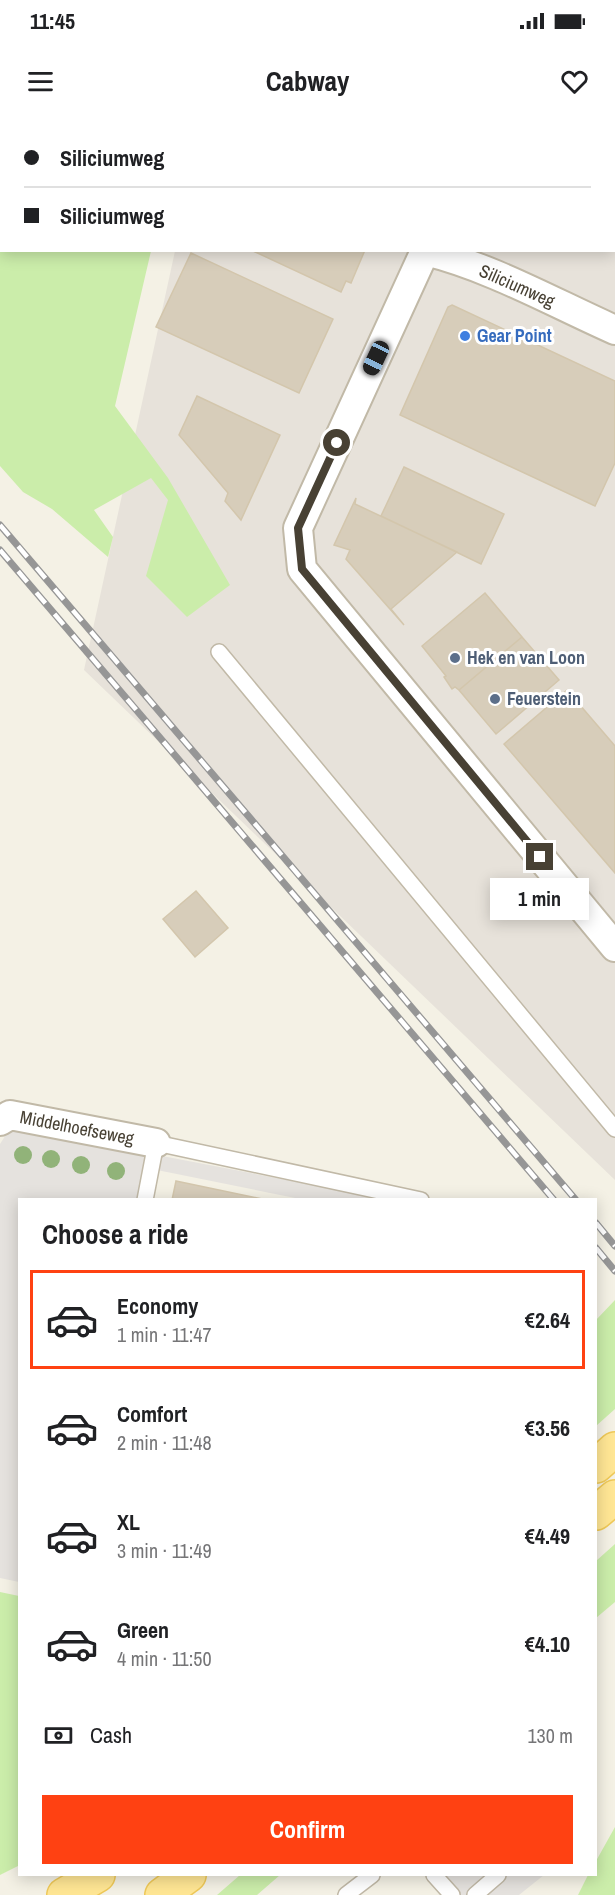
<!DOCTYPE html>
<meta charset="utf-8">
<style>
body{margin:0;font-family:"Archivo Narrow",sans-serif;background:#f6f6f6;color:#202124;height:100vh;display:flex;flex-direction:column;font-size:22px;white-space:nowrap}
*{box-sizing:border-box;margin:0}
p{font-size:20px;color:#757577}
.icon{flex:none;width:33px;height:33px;fill:none;stroke:currentColor;stroke-width:2;stroke-linecap:round;stroke-linejoin:round}
.map{position:relative;flex:1;overflow:hidden}
.sheet{position:absolute;left:18px;top:1078px;width:579px;height:678px;display:flex;flex-direction:column;background:#fff;border-radius:0px;box-shadow:0 3px 15px #0003}
.sheet>*{flex:none}
.guide{position:absolute;left:0px;top:0px;width:615px;height:132px;box-shadow:0 3px 15px #0003;display:grid;align-content:center;height:132px;padding:0 24px;background:#fff}
.end{position:absolute;width:27px;height:27px;margin:-14px;border:8px solid #484134;background:#fff;box-shadow:0 0 0 3px #fff}
.from{border-radius:50%}
.bubble{position:absolute;height:42px;border-radius:0px;background:#fff;box-shadow:0 3px 15px #0003;font-size:20px;font-weight:800;line-height:42px;text-align:center}
.car{position:absolute;width:18px;height:36px;margin:-18px -9px;border-radius:8px;box-shadow:0 0 4px 2px #0007;background:linear-gradient(#222 24%,#8ab4d8 0 40%,#222 0 76%,#8ab4d8 0 86%,#222 0)}
.guide b{display:flex;align-items:center;gap:21px;height:57px;font-size:22px}
.guide b+b{border-top:2px solid #e0e0e0}
.guide i{width:15px;height:15px;background:#202124}
ul{padding:0;list-style:none}
li{display:flex;align-items:center;gap:18px;height:99px;margin:0 12px 9px;padding:0 12px;border:3px solid transparent;border-radius:0px}
li div{flex:1}
li b{display:block;font-size:22px}
li em{font-style:normal;font-weight:800}
li.active{border-color:#ff4112}
li>.icon{width:54px;height:54px;stroke-width:1.5}
h2{padding:0 24px;font-size:27px;line-height:72px}
.pay{display:flex;align-items:center;gap:15px;height:66px;padding:0 24px;font-size:22px}
.pay p{margin-inline-start:auto}
.action{display:flex;gap:12px;margin-top:auto;padding:12px 24px}
.action a{flex:1;height:69px;border-radius:0px;background:#ff4112;color:#fff;font-size:24px;font-weight:800;line-height:69px;text-align:center}
.status{display:flex;justify-content:space-between;align-items:center;height:42px;padding:0 30px;background:#fff;direction:ltr}
.status svg{height:16px;fill:currentColor}
header{display:flex;justify-content:space-between;align-items:center;height:78px;padding:0 24px;background:#fff;font-size:27px;font-weight:800}
.map>svg:first-child{display:block}
.industrial{fill:#e7e2da}
.green{fill:#cbedaa}
.parking{fill:#e5e2de}
.building{fill:#d7cdba;stroke:#d3c6ac;stroke-width:1.5}
.lines{fill:none;stroke-linecap:round;stroke-linejoin:round}
.service-casing{stroke:#c1b9a7;stroke-width:18}
.minor-casing{stroke:#c1b9a7;stroke-width:32}
.primary-casing{stroke:#efc958;stroke-width:36}
.service{stroke:#fff;stroke-width:15}
.minor{stroke:#fff;stroke-width:28}
.primary{stroke:#ffe694;stroke-width:33}
.rail-casing{stroke:#969696;stroke-width:7}
.rail{stroke:#fff;stroke-width:4.5;stroke-dasharray:14;stroke-linecap:butt}
.tree{fill:#91b379}
.route{stroke:#484134;stroke-width:8}
.shop-dot{fill:#3f7fe0;stroke:#fff;stroke-width:2}
.service-dot{fill:#5c6f8a;stroke:#fff;stroke-width:2}
.labels{text-anchor:middle;stroke-width:6;stroke-linejoin:round;paint-order:stroke}
.street-label{font-size:18px;fill:#484134;stroke:#fff}
.shop-label{font-size:18px;font-weight:bold;fill:#366cbe;stroke:#fff;text-anchor:start}
.service-label{font-size:18px;font-weight:bold;fill:#4e5e75;stroke:#fff;text-anchor:start}
</style>
<div class="status"><b>11:45</b><svg viewBox="0 0 49 12"><path d="M0 12V9h3v3zM5 12V6h3v6zM10 12V3h3v9zM15 12V0h3v12zM26 1h20v11H26zM47 4h2v5h-2z"/></svg></div>
<header><svg class="icon" aria-label="menu" viewBox="0 0 24 24"><path d="M4 6h16M4 12h16M4 18h16"/></svg>Cabway<svg class="icon" aria-label="heart" viewBox="0 0 24 24"><path d="M12 20l-8-8c-3-5 5-10 8-4 3-6 11-1 8 4z"/></svg></header>
<div class="map">
<svg width="615" height="1775" viewBox="0 0 615 1775">
<rect width="100%" height="100%" fill="#f4f1e5"/>
<path class="industrial" d="M203,0h412v1060l-531,-510 91,-419 439,-1v-128z"/>
<path class="green" d="M0,0h181l-179,2v128l149,1 -36,155 53,72 62,107 -43,32 -41,-41 22,-76 -17,-22 -57,32 19,27 -5,20 -56,-48 -29,-17 -23,-26z
M615,1180v109l-19,17v-106z
M615,1424v58l-19,16v-57z
M0,1472l19,4 1,269 -20,10z
M615,1707v68h-37l10,-20h8v-14z
M240,1755h40l-23,20h-40z"/>
<path class="parking" d="M11,1007l380,73h-86l-158,-32 -7,32h-120l-1,382 -19,-4v-434z
M443,1755h101l-25,20h-61z"/>
<path class="building" d="M251,130h114l-14,33 -5,-2 -5,11z
M191,133l142,66 -34,74 -143,-66z
M452,185l163,76v82l-20,43 -195,-91 48,-108z
M197,276l83,39 -39,85 -16,-19 3,-8 -49,-58z
M404,347l100,47 -23,50 -100,-48z
M356,378l-1,6 102,48 -66,57 13,16 -58,-66 4,-9 -16,-5z
M485,473l37,44 -63,53 -4,-3 -3,2 -8,-12 2,-1 -24,-30z
M522,517l37,43 -63,54 -37,-44z
M567,570l48,56v127l-111,-129z
M196,771l32,37 -33,29 -32,-38z
M176,1061l91,19h-95z"/>
<g class="lines">
<defs>
<path id="service" d="M308,0l3,2
M219,532l396,477
M145,1080l11,-57 265,57
M434,1755l18,20
M346,1775l26,-20
M475,1775l23,-20"/>
<path id="minor" d="M615,210c-61,-27 -124,-63 -190,-79l-127,277 4,41 313,378
M0,1001l10,-6 146,28"/>
<path id="primary" d="M596,1346l19,-17
M596,1393l19,-16
M64,1775l34,-20
M162,1775l27,-20"/>
</defs>
<use href="#service" class="service-casing"/>
<use href="#minor" class="minor-casing"/>
<use href="#primary" class="primary-casing"/>
<use href="#service" class="service"/>
<use href="#minor" class="minor"/>
<use href="#primary" class="primary"/>
<defs>
<path id="rail" d="M0,405l576,675
M0,430l554,650
M596,1103l19,23
M596,1128l19,23"/>
</defs>
<use href="#rail" class="rail-casing"/>
<use href="#rail" class="rail"/>
</g>
<g class="tree">
<circle cx="23" cy="1035" r="9"/>
<circle cx="51" cy="1039" r="9"/>
<circle cx="81" cy="1045" r="9"/>
<circle cx="116" cy="1051" r="9"/>
</g>
<g class="lines">
<path class="route" d="M337,323l-39,85 4,41 238,288"/>
</g>
<circle class="shop-dot" cx="465" cy="216" r="6"/>
<g class="service-dot">
<circle cx="455" cy="538" r="6"/>
<circle cx="495" cy="579" r="6"/>
</g>
<g class="labels">
<g class="street-label">
<text transform="translate(517 166) rotate(24)" y="6">Siliciumweg</text>
<text transform="translate(77 1008) rotate(11)" y="6">Middelhoefseweg</text>
</g>
<g class="shop-label">
<text x="477" y="222">Gear Point</text>
</g>
<g class="service-label">
<text x="467" y="544">Hek en van Loon</text>
<text x="507" y="585">Feuerstein</text>
</g>
</g>
</svg>
<i class="end from" style="left:337px;top:323px"></i>
<i class="end" style="left:540px;top:737px"></i>
<div class="bubble" style="left:490px;top:758px;width:99px">1 min</div>
<i class="car" style="left:376px;top:238px;rotate:205deg"></i>
<div class="guide">
<b><i class="from"></i>Siliciumweg</b>
<b><i></i>Siliciumweg</b>
</div>
<section class="sheet">
<h2>Choose a ride</h2>
<ul>
<li class="active"><svg class="icon" aria-label="car" viewBox="0 0 24 24"><path d="M5 17H2v-5l4-1 3-4h7l3 4 3 1v5h-3M9 17h6M6 11h13"/><circle cx="7" cy="17" r="2"/><circle cx="17" cy="17" r="2"/></svg><div><b>Economy</b><p>1 min · 11:47</p></div><em>€2.64</em></li>
<li><svg class="icon" aria-label="car" viewBox="0 0 24 24"><path d="M5 17H2v-5l4-1 3-4h7l3 4 3 1v5h-3M9 17h6M6 11h13"/><circle cx="7" cy="17" r="2"/><circle cx="17" cy="17" r="2"/></svg><div><b>Comfort</b><p>2 min · 11:48</p></div><em>€3.56</em></li>
<li><svg class="icon" aria-label="car" viewBox="0 0 24 24"><path d="M5 17H2v-5l4-1 3-4h7l3 4 3 1v5h-3M9 17h6M6 11h13"/><circle cx="7" cy="17" r="2"/><circle cx="17" cy="17" r="2"/></svg><div><b>XL</b><p>3 min · 11:49</p></div><em>€4.49</em></li>
<li><svg class="icon" aria-label="car" viewBox="0 0 24 24"><path d="M5 17H2v-5l4-1 3-4h7l3 4 3 1v5h-3M9 17h6M6 11h13"/><circle cx="7" cy="17" r="2"/><circle cx="17" cy="17" r="2"/></svg><div><b>Green</b><p>4 min · 11:50</p></div><em>€4.10</em></li>
</ul>
<div class="pay"><svg class="icon" aria-label="cash" viewBox="0 0 24 24"><path d="M3 7h18v10H3z"/><circle cx="12" cy="12" r="2"/></svg>Cash<p>130 m</p></div>
<div class="action"><a>Confirm</a></div>
</section>
</div>
